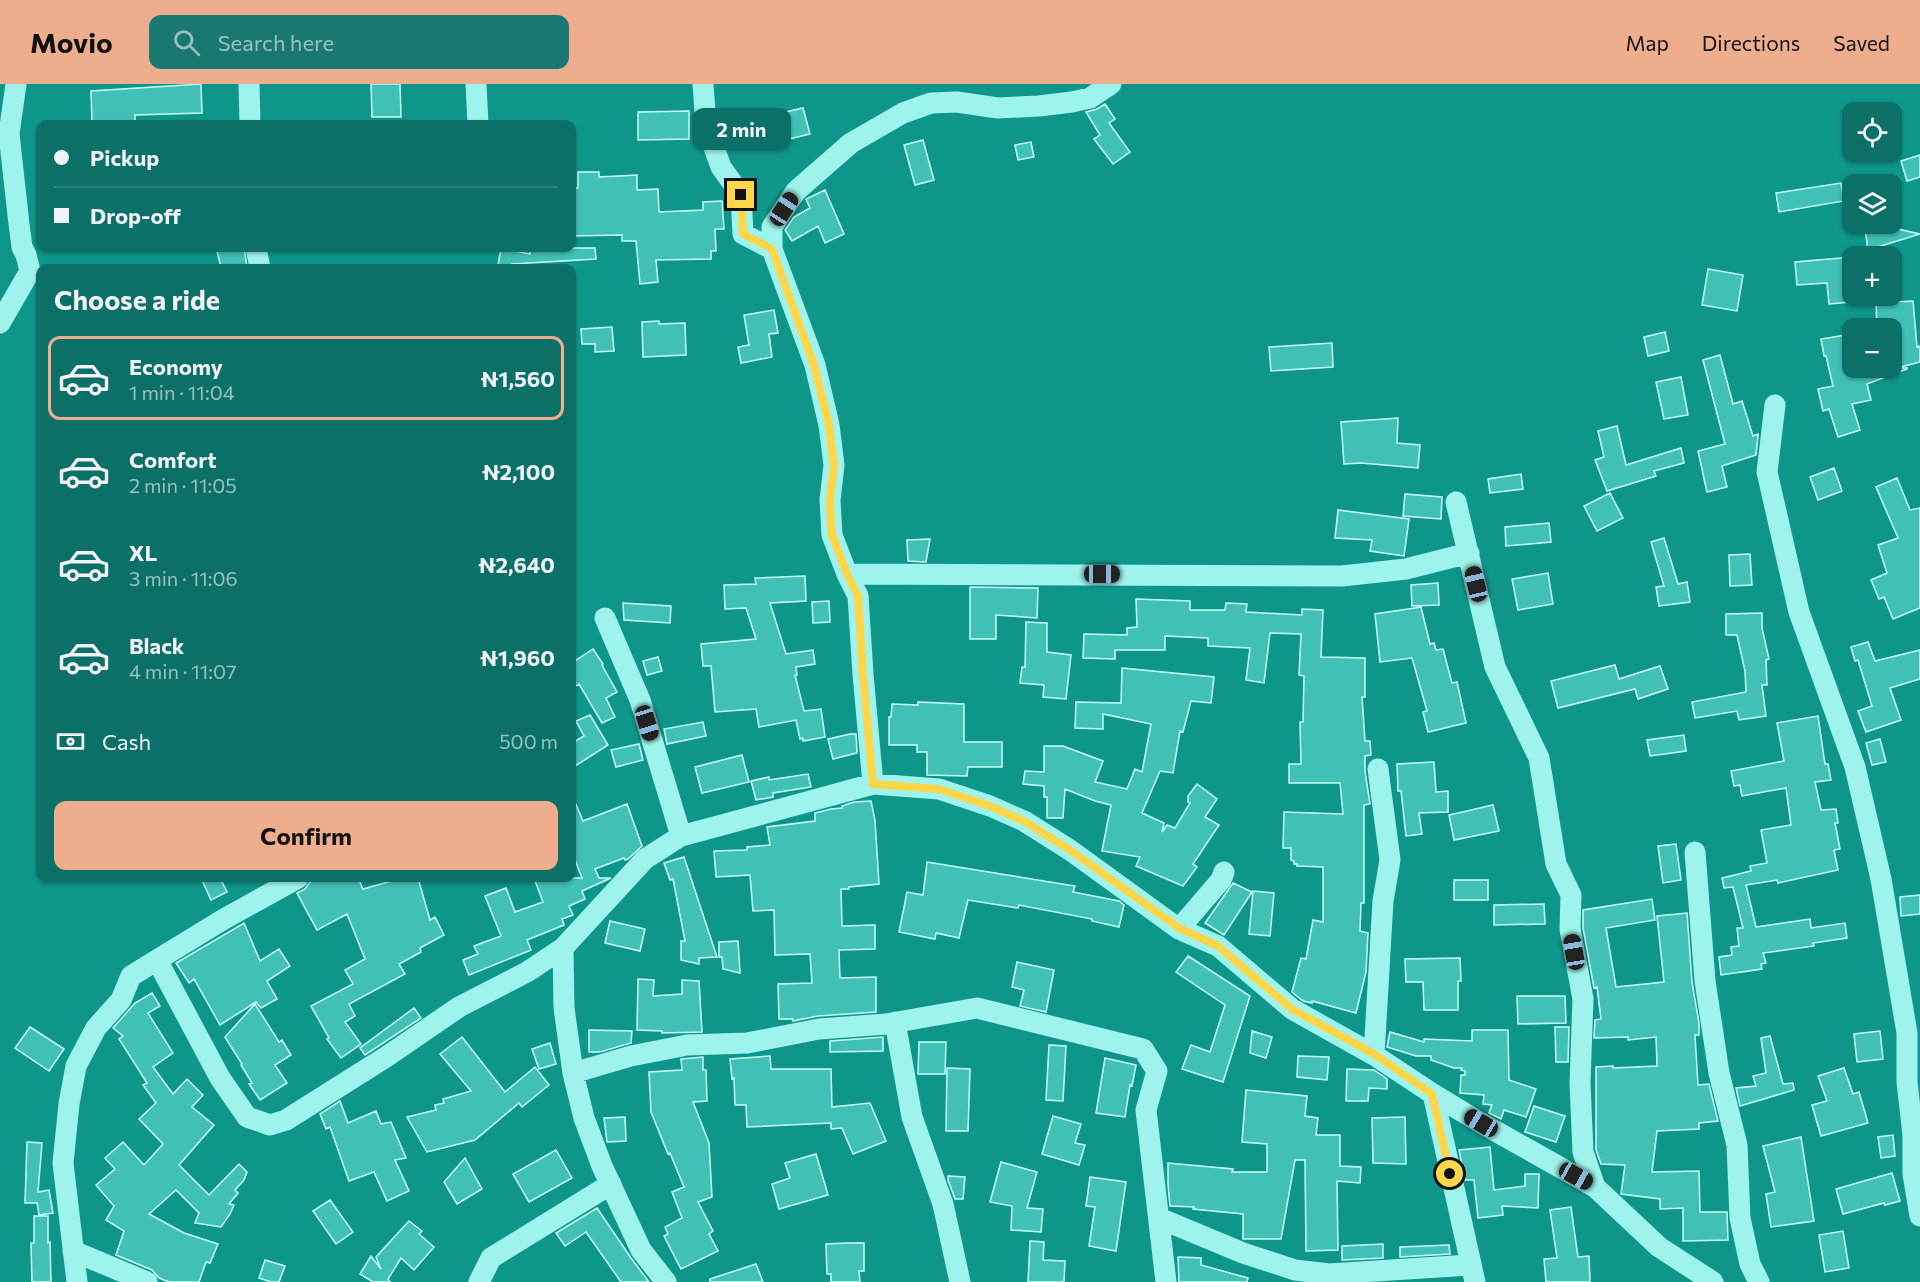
<!DOCTYPE html>
<meta charset="utf-8">
<style>
body{margin:0;font-family:Commissioner,sans-serif;background:#197871;color:#f1f3f6;height:100vh;display:flex;flex-direction:column;font-size:22px;white-space:nowrap}
*{box-sizing:border-box;margin:0}
p{font-size:20px;color:#9ac1c0}
.icon{flex:none;width:33px;height:33px;fill:none;stroke:currentColor;stroke-width:2;stroke-linecap:round;stroke-linejoin:round}
.map{position:relative;flex:1;overflow:hidden}
.sheet{position:absolute;left:36px;top:180px;width:540px;height:618px;display:flex;flex-direction:column;background:#0b7068;border-radius:12px;box-shadow:0 2px 4px #0004}
.sheet>*{flex:none}
.guide{position:absolute;left:36px;top:36px;width:540px;height:132px;border-radius:12px;box-shadow:0 2px 4px #0004;display:grid;align-content:center;height:132px;padding:0 18px;background:#0b7068}
.fabs{position:absolute;left:1842px;top:18px;display:grid;gap:12px}
.fabs a{display:grid;place-items:center;width:60px;height:60px;border-radius:12px;background:#0b7068;box-shadow:0 2px 4px #0004;font-size:30px}
.end{position:absolute;width:27px;height:27px;margin:-14px;border:8px solid #ffd54a;background:#111;box-shadow:0 0 0 3px #111}
.from{border-radius:50%}
.bubble{position:absolute;height:42px;border-radius:12px;background:#0b7068;box-shadow:0 2px 4px #0004;font-size:20px;font-weight:700;line-height:42px;text-align:center}
.car{position:absolute;width:18px;height:36px;margin:-18px -9px;border-radius:8px;box-shadow:0 0 4px 2px #0007;background:linear-gradient(#222 24%,#8ab4d8 0 40%,#222 0 76%,#8ab4d8 0 86%,#222 0)}
.guide b{display:flex;align-items:center;gap:21px;height:57px;font-size:22px}
.guide b+b{border-top:2px solid #2b827c}
.guide i{width:15px;height:15px;background:#f1f3f6}
ul{padding:0;list-style:none}
li{display:flex;align-items:center;gap:18px;height:84px;margin:0 12px 9px;padding:0 6px;border:3px solid transparent;border-radius:12px}
li div{flex:1}
li b{display:block;font-size:22px}
li em{font-style:normal;font-weight:700}
li.on{border-color:#eead8d}
li>.icon{width:54px;height:54px;stroke-width:1.5}
h2{padding:0 18px;font-size:27px;line-height:72px}
.pay{display:flex;align-items:center;gap:15px;height:66px;padding:0 18px;font-size:22px}
.pay p{margin-inline-start:auto}
.primary-button{display:flex;gap:12px;margin-top:auto;padding:12px 18px}
.primary-button a{flex:1;height:69px;border-radius:12px;background:#eead8d;color:#111;font-size:24px;font-weight:700;line-height:69px;text-align:center}
header{display:flex;align-items:center;gap:36px;box-sizing:border-box;height:84px;padding:0 30px;background:#eead8d;color:#111}
header strong{font-size:28px}
nav{display:flex;gap:33px;margin-inline-start:auto;font-size:21px}
.search{width:420px;height:54px;background:#197871;display:flex;align-items:center;gap:15px;box-sizing:border-box;padding:0 21px;border-radius:12px;color:#9ac1c0;font-size:22px}
.map>svg:first-child{display:block}
.building{fill:#41c1b6;stroke:#c6fef9;stroke-width:1.5}
.lines{fill:none;stroke-linecap:round;stroke-linejoin:round}
.street{stroke:#9ef4ec;stroke-width:21}
.route{stroke:#ffd54a;stroke-width:8}
</style>
<header>
<strong>Movio</strong>
<div class="search"><svg class="icon" aria-label="search" viewBox="0 0 24 24"><circle cx="10" cy="10" r="6"/><path d="M15 15l6 6"/></svg>Search here</div>
<nav><a>Map</a><a>Directions</a><a>Saved</a></nav>
</header>
<div class="map">
<svg width="1920" height="1198" viewBox="0 0 1920 1198">
<rect width="100%" height="100%" fill="#0f968b"/>
<path class="building" d="M201,0l1,29 -67,2v6l-43,3 -1,-33z
M371,0h29l1,33h-29z
M1105,20l10,15 -6,4 21,29 -17,12 -19,-25 6,-4 -14,-23 11,-3z
M803,24l7,26 -61,15 -6,-27z
M689,27v28l-51,1v-28z
M923,56l11,40 -19,5 -11,-40z
M1031,58l3,15 -16,3 -3,-15z
M1920,71v22l-13,4 -6,-20z
M578,88h21v5l38,-2v15l21,-1 1,23 44,-2v-8l19,-1 2,28h-9l1,22h-5v8l-55,1 2,22 -18,2 -4,-43h-14v-6l-50,1v-48h6z
M1841,99l3,18 -65,11 -3,-19z
M825,106l19,44 -19,9 -7,-17 -26,15 -7,-11 9,-13 16,-9 -4,-9z
M1896,136l2,9 22,5 -52,16 -3,-21 27,-5v-2z
M233,164h11l3,19 -26,1 -4,-17z
M501,164l29,6 -1,-6h66l1,11 -84,5v3l-14,-2z
M1852,173v45l-23,2 -2,-21 -30,2 -2,-23z
M1708,185l35,6 -6,36 -35,-6z
M1913,217l4,46 3,-1v16l-23,6h10v1l-40,15 4,16 -19,4 8,26 -22,7 -9,-28 -6,2 -5,-22 15,-3 -7,-30h-2l-3,-17 31,-5v34h40v-40h-15l-1,-25z
M774,226l4,23 -9,1 3,23 -31,6 -3,-16 11,-2 -5,-30z
M659,237v3l26,-1 1,32 -43,2 -1,-35z
M612,243l2,24 -19,1v-8h-13l-1,-15z
M1665,248l4,19 -21,5 -4,-19z
M1332,259l1,24 -62,4 -2,-24z
M1720,271l13,49 9,-3 11,35 5,-2v2l-2,19 -34,11 5,21 -20,5 -9,-41 27,-7 -22,-84z
M1681,293l7,38 -24,4 -8,-37z
M1398,334l-1,25 23,2 -2,23 -57,-5 -17,1 -3,-42z
M1617,342l9,39 55,-17 3,15 -30,8 2,5 -49,15 -12,-31 9,-3 -6,-26z
M1834,384l8,23 -24,9 -8,-23z
M1521,390l2,15 -33,4 -2,-14z
M1897,394l13,32 10,-2v100l-27,11 -9,-22 -5,2 -8,-19 16,-7 -9,-28 20,-7 -22,-51z
M1610,409l13,25 -26,13 -13,-25z
M1405,410l37,3 -1,22 -38,-3z
M1338,426l71,9 -5,37 -34,-5 2,-11 -37,-2z
M1549,439l2,19 -45,4 -1,-19z
M1664,454l14,46 9,-2 3,20 -31,4 -3,-19 8,-1 -13,-44z
M930,455l-4,23 -18,-1 -1,-21z
M1750,470l2,31 -22,1 -1,-31z
M1548,489l5,31 -35,6 -6,-31z
M805,492l1,25 -36,2 16,51 27,-4 2,14 -19,3 1,8h-2l9,36 17,-2 4,28 -22,4v-3l-3,1 -4,-19 -37,7 -3,-18 -41,3 -4,-46h-8l-2,-22 55,-5 -10,-31 -21,1 -1,-24 32,-1 -1,-6z
M1438,499l1,22 -27,1 -1,-21z
M970,503l68,1 -1,30 -41,-3v24h-26z
M1136,515l54,2v9h35l1,-7 21,1 -1,8 56,3v-6l21,1 -2,47 44,1v39h-3l3,44h5l1,14 -6,1v15l5,33 -6,1v98h-3l-1,28 8,2 -2,39 -10,41 -44,-12v2l-9,-2 -11,-9 9,-34 5,1 7,-39 10,2v-55l-26,-1v-2h-3v-3l-3,-1v-12h-8l1,-36 59,2 -3,-31h-51v-19h12l-1,-42h3l1,-46 -5,-1 2,-41 -31,-1 -6,50 -18,-3 4,-32 -42,-2v-8l-43,-2v14h-50v9l-32,-1 1,-24 43,1v-7l10,-1z
M829,517l1,21 -17,1 -1,-21z
M623,519l48,3 -1,17 -46,-3z
M1421,523l9,37 4,-1 2,7 7,-1 9,34 5,-1 9,41 -38,9 -5,-20 4,-1 -15,-53 -32,4 -5,-48z
M1762,529v15l7,31 -3,1 1,25h-5l4,31 -27,4 -2,-9 -42,7 -3,-16 54,-10 -1,-21 -8,-36h-11v-21z
M1026,538l21,1v29l24,3 -5,44 -23,-2 1,-12 -24,-2 2,-16h3z
M1868,558l7,19 45,-11v29l-30,9 11,32 -35,12 -8,-21 14,-5 -14,-46 -3,1 -4,-14z
M593,565l10,15 -1,1 15,27 -11,6 9,19 -13,6 -23,-39 -7,4v-25z
M658,573l4,14 -15,4 -4,-14z
M1615,581l4,14 41,-13 8,23 -30,10 -3,-10 -77,19 -7,-27z
M1122,584l92,9 -3,26 -20,-2 -8,31 -3,-1 -7,42 -13,-2 -18,42 22,10 -2,9 5,-7 8,3 15,-25 -2,-1v-6l9,-12 20,15 -12,18 14,8 -26,39 4,3 -14,19 -47,-20 4,-9 -38,-6 9,-46 -16,-4 -30,-12 -2,29h-16v-21h-3v-11l-21,-2 2,-13 19,1v-26h19l40,15 -8,21 32,7 8,-20 7,3 9,-48 -48,-10v15l-28,-1 1,-26 45,1z
M918,618l46,2v38h38v25h-34l-1,9 -40,-1v-23h-10v-7h-28v-28h2l1,-13 26,1z
M590,631l18,30 -36,23v-25l12,-7 -8,-15z
M1818,632l7,48h3l3,16 -16,2 6,28 15,-1 2,14h-3l5,26 -6,1 4,20 -60,13 -1,-3 -31,5 10,42 54,-8 1,9 34,-5 2,15 -34,5 1,3 -51,7 3,10 -5,1 1,5 -41,6 -2,-18 13,-2 -1,-8 8,-1 -2,-18h6l-10,-41 -9,1 -2,-10 29,-7 -1,-5 17,-3 -6,-33 30,-5 -5,-37 -44,8 -2,-11 -6,1 -3,-15 53,-10 -7,-38z
M703,638l3,14 -39,8 -3,-15z
M850,650h6l1,19 -24,6 -5,-20z
M1684,651l2,16 -36,5 -3,-16z
M1880,655l6,23 -14,3 -6,-22z
M639,660l4,16 -27,7 -5,-17z
M742,671l7,27 -47,11 -7,-26z
M1434,678l2,30 12,-1v21l-29,1 3,21 -16,2 -5,-45h-3l-1,-27z
M808,690l3,13 -38,6v4l-17,3 -5,-19 18,-4v3z
M572,711l11,26 44,-17 15,42 -14,13 -3,1 -1,-2 -29,11 4,9h12l-29,13 3,8 -16,7 4,9 -11,4 2,6 -37,15 4,10 -62,25 -6,-15 15,-6 -4,-8 27,-10 -16,-40 21,-8 9,24 28,-10 -8,-21 10,-3h37l-10,-26z
M871,717l4,19 4,64 -30,3v2h-8l1,37 33,-1v24l-36,1 1,28 36,-1v35l-58,4 -25,5v-2h-14l-1,-35 34,-1 -2,-29 -35,1 -1,-45 -21,1 -3,-36 -34,2 -2,-26 33,-1v-3l23,-2 -3,-18 48,-6v-8l16,-4 11,-1v-2l12,-4z
M1493,721l6,26 -45,9 -5,-25z
M1676,760l5,36 -18,3 -5,-37z
M684,773l33,100 -18,1v6l-18,-4v-19h4l-12,-62 -3,1 -6,-17z
M927,778l148,24 -2,6 46,9 5,4 -5,22 -27,-6v-2l-73,-14 -1,3 -50,-8 -9,38 -23,-5 -1,6 -36,-7 8,-40 16,3z
M201,794h19l7,14 -16,8z
M318,794h40l5,11 32,-9 -1,-2h24l12,42 5,-3 9,18 -24,13 1,4 -22,12 6,10 -56,30 6,12 -10,6 16,22 -20,14 -14,-19 2,-1 -18,-32 42,-22 -8,-14 20,-11 -18,-45 -30,16 -20,-37 8,-4 5,-7z
M1454,796h34v20h-34z
M1233,799l19,9 -28,43 -19,-12z
M1253,807l21,2 -4,43 -21,-2z
M1920,811v19l-19,2 -1,-19z
M1652,815l3,21 -49,8 10,59 48,-5 -7,-66 30,-3 5,69 7,41v12h-4l3,50 11,-1 9,37 -19,2v6l-42,2 -5,41 47,-1 1,41h27l1,28 -45,1v-33l-23,1v-10l-39,-5 4,-29 -24,-1 -5,-14v-83l17,-1v2l44,-2 -1,-29 -28,3v-3l-34,1 1,-18 6,-1 -4,-32 -3,1 -11,-60v-18z
M1544,820l1,20 -51,1v-20z
M610,837l35,8 -5,22 -35,-8z
M244,839l16,38 19,-12 11,17 -23,15 10,18 -16,9 -5,-6 -36,23 -26,-46 -5,4 -13,-20z
M738,857l2,32 -17,-4 -1,-12h-3v-15z
M1188,872l62,40 -27,86 -41,-13 9,-24 19,7 15,-47 -49,-33z
M1460,874l1,23h-3v29h-34l-1,-28h-17l-1,-23z
M1017,878l37,8 -8,42 -26,-6 4,-16 -12,-3z
M638,895l16,1 -1,16 29,-2v-14l17,1 3,51 -40,1v-2l-25,-1z
M152,909l8,13 -12,7 25,40 -20,14 20,27 14,-15 16,16 -11,12 22,18 -35,40 30,30 30,-31 8,8 -3,8 -9,10 3,3 -9,11 5,1 -4,9 -9,13 -26,-4 4,-10 -23,-23 -27,24 35,19 34,11 -8,19 -4,-1 -7,20h-30l-10,-4 -7,-8 -36,-15 8,-24 -18,-11 8,-14 -18,-21 19,-16 -10,-11 18,-16 21,23 19,-21 -24,-25 17,-16 -13,-18 4,-2 -28,-44 4,-3 -10,-8 22,-25z
M1517,912h48l1,27 -48,1z
M255,920l24,38 3,-2 9,15 -16,10 12,18 -27,17 -11,-16 3,-1 -11,-18 1,-1 -17,-27z
M414,924l7,10 -56,37 -5,-7z
M30,943l34,22 -15,22 -34,-23z
M1555,943h14l-1,35h-12z
M589,946l43,1 -1,12 -31,9h-11z
M1472,946h36l1,50 27,9 -10,28 -22,-7 -3,9 -12,-6 3,-8 -9,-1 1,-9 -24,-2 1,-18h4v-4l-4,-1 1,-2h-8l-23,-8v-4h-15l-29,-9 3,-15 34,10v-3l48,2z
M1252,947l20,6 -6,21 -16,-5z
M1880,947l3,28 -26,3 -3,-28z
M1770,952l13,48 10,-1 1,7 -54,16 -4,-18 20,-2 -3,-10 13,-3 -5,-35z
M462,953l43,55 30,-25 14,18 -27,22 -3,-4 -44,37 -48,12 -20,-35 29,-7 -1,-5 9,-2 -1,-4 28,-8 -31,-37z
M883,953v14l-53,1v-11z
M919,958h27l-1,32h-27z
M550,959l6,21 -17,5 -7,-20z
M1049,961l17,1 -3,55 -17,-1z
M770,972l1,13h60l1,38 38,-4 16,38 -33,13 -11,-26 -11,1v-6l-84,4 -1,-22h-11l-1,-27 -2,1 -2,-20z
M1298,972l31,1 -2,23 -30,-3z
M703,973v13h3l1,31 -14,1 16,41 3,54 -14,5 15,29 -4,3 9,17 -37,18 -17,-33 4,-2 -3,-7 17,-9 -10,-26 12,-5 -14,-34 -2,1 -17,-42 -2,-40 33,-2 -1,-11z
M1105,974l31,7 -4,21 -2,-1 -5,32 -29,-4z
M947,984l23,1 -2,62h-22z
M1844,984l9,26 6,-2 9,31 -47,13 -9,-31 15,-4 -9,-25z
M1347,985l27,1 13,9v10l-18,-1 -1,13h-22z
M1246,1006l61,6 -2,20 13,2 -2,17h24v31l21,1 -1,16 -23,-2 1,69 -32,1 -1,-91h-10l-14,79h-38v-25l-50,-5 1,-2 -24,-1 -2,-21v-22l65,6 -1,3h35v-28l-25,-2z
M340,1017l8,22 28,-12 5,13 10,-2 15,36 -11,2 14,31 -22,10 -13,-29 -25,9 -19,-54 -4,2 -6,-15z
M1534,1022l31,10 -9,26 -31,-10z
M1053,1032l28,8 -6,19 10,2 -6,20 -37,-11z
M625,1033l1,24 -19,1 -3,-24z
M1405,1033l1,47 -33,-1 -1,-45z
M1893,1051l2,21 -14,2 -3,-21z
M1801,1053l13,84 -43,6 -5,-33 9,-2 -12,-46z
M27,1058l15,1 -4,49 11,-2 4,23 -14,2 -2,-13v1h-12z
M1490,1063l4,43 31,-4v-12h14l-1,34 -36,-2 1,9 -25,3 -4,-38h-9l-6,-30z
M556,1066l16,28 -43,24 -16,-28z
M816,1070l12,41 -49,14 -7,-25 18,-6 -5,-15z
M465,1074l17,31 -25,15 -13,-22z
M1001,1078l36,10 -10,36 16,1 -2,23 -30,-2 1,-24 -22,-4z
M1892,1089l8,28 -15,4 -1,-2 -41,11 -7,-25z
M948,1092l17,1 -2,22h-8l-7,-19z
M1090,1093l36,5 -10,69 -27,-5 6,-39 -9,-1z
M330,1116l23,32 -17,12 -23,-33z
M1571,1123l7,50 11,-1 1,26h-44l-2,-23 13,-1 -7,-48z
M597,1124l34,50 18,24h-28l-35,-50 -21,14 -9,-13z
M34,1132h14v27l2,-1 1,40h-19l-1,-39h3z
M409,1137l13,10 -3,3 15,13 -20,23 -13,-12 -13,21 2,3h-17l-13,-8 11,-18 10,13 -5,-12z
M1843,1147l6,37 -24,4 -6,-37z
M1030,1157l14,1 -1,18 22,1 -1,21h-36z
M847,1159h17v28h-5l1,11h-29v-8h-4l-1,-30z
M1383,1160v14l-41,2v-14z
M1449,1161l1,9 -50,3v-10z
M1178,1173l23,1v7l47,13 -1,4h-68z
M265,1176l20,6 -6,16h-8l-12,-4z
M756,1180l7,18h-53v-3z"/>
<g class="lines">
<path class="street" d="M249,0l1,40
M476,0l2,40
M703,0l3,41 15,42 20,28 2,39 29,15
M256,164l4,20
M0,239l30,-52 -4,-16 -4,-8 -3,-23 -10,-90 7,-50
M1775,321l-8,67 32,140 56,155 26,112 26,154v49l6,53v39l7,42
M1456,418l39,165 44,91 17,106 15,31 -1,34 13,70 -3,84 3,69 12,35
M847,490l495,2 64,-7 63,-16
M605,534l35,82 41,136
M873,700l-10,-110 -5,-78 -11,-22 -15,-39 -2,-35 4,-35 -5,-40 -14,-60 -43,-116v-22l24,-36 55,-48 52,-30 28,-10 26,-1 41,6 41,-2 33,-4 18,-4 21,-14
M1695,768l10,129 14,92 18,72 3,73 10,46 9,18
M298,794l-74,41 -67,41 63,118 27,39 23,8 16,-5 100,-63 73,-50 68,-35 36,-24 82,-89 36,-23 192,-52 66,5 51,17 34,15 46,29 109,79 39,17 74,63 82,46 59,39 48,29 114,64 64,60 54,35
M1179,845l42,-49 3,-8
M563,864l1,60 9,65 11,45 18,48 39,84 25,32
M895,938l17,95 31,87 17,78
M1374,971l9,-154 7,-41 -12,-91
M573,989l58,-17 56,-11 60,-2 72,-14 67,-5 91,-16 166,41 14,22 -11,39 20,172
M1433,1010l42,188
M1159,1134l84,35 52,17 34,4 141,-9
M73,1167l74,31
M77,1198l-14,-119 6,-59 7,-38 20,-38 25,-28 10,-24 26,-16
M479,1198l12,-24 120,-74"/>
</g>
<g class="lines">
<path class="route" d="M741,111l2,39 29,15 42,116 15,60 5,40 -4,35 2,35 15,39 11,22 5,78 10,110 66,5 51,17 34,15 46,29 109,78 39,18 74,63 82,45 58,40 18,80"/>
</g>
</svg>
<div class="fabs">
<a><svg class="icon" aria-label="locate" viewBox="0 0 24 24"><circle cx="12" cy="12" r="6"/><path d="M12 2v4M12 18v4M2 12h4M18 12h4"/></svg></a>
<a><svg class="icon" aria-label="layers" viewBox="0 0 24 24"><path d="M12 4l9 5-9 5-9-5zM3 14l9 5 9-5"/></svg></a>
<a>+</a>
<a>−</a>
</div>
<i class="end from" style="left:1450px;top:1090px"></i>
<i class="end" style="left:741px;top:111px"></i>
<div class="bubble" style="left:692px;top:24px;width:99px">2 min</div>
<i class="car" style="left:784px;top:125px;rotate:33deg"></i>
<i class="car" style="left:1102px;top:490px;rotate:90deg"></i>
<i class="car" style="left:1476px;top:500px;rotate:347deg"></i>
<i class="car" style="left:647px;top:639px;rotate:163deg"></i>
<i class="car" style="left:1574px;top:868px;rotate:350deg"></i>
<i class="car" style="left:1481px;top:1039px;rotate:301deg"></i>
<i class="car" style="left:1576px;top:1092px;rotate:119deg"></i>
<div class="guide">
<b><i class="from"></i>Pickup</b>
<b><i></i>Drop-off</b>
</div>
<section class="sheet">
<h2>Choose a ride</h2>
<ul>
<li class="on"><svg class="icon" aria-label="car" viewBox="0 0 24 24"><path d="M5 17H2v-5l4-1 3-4h7l3 4 3 1v5h-3M9 17h6M6 11h13"/><circle cx="7" cy="17" r="2"/><circle cx="17" cy="17" r="2"/></svg><div><b>Economy</b><p>1 min · 11:04</p></div><em>₦1,560</em></li>
<li><svg class="icon" aria-label="car" viewBox="0 0 24 24"><path d="M5 17H2v-5l4-1 3-4h7l3 4 3 1v5h-3M9 17h6M6 11h13"/><circle cx="7" cy="17" r="2"/><circle cx="17" cy="17" r="2"/></svg><div><b>Comfort</b><p>2 min · 11:05</p></div><em>₦2,100</em></li>
<li><svg class="icon" aria-label="car" viewBox="0 0 24 24"><path d="M5 17H2v-5l4-1 3-4h7l3 4 3 1v5h-3M9 17h6M6 11h13"/><circle cx="7" cy="17" r="2"/><circle cx="17" cy="17" r="2"/></svg><div><b>XL</b><p>3 min · 11:06</p></div><em>₦2,640</em></li>
<li><svg class="icon" aria-label="car" viewBox="0 0 24 24"><path d="M5 17H2v-5l4-1 3-4h7l3 4 3 1v5h-3M9 17h6M6 11h13"/><circle cx="7" cy="17" r="2"/><circle cx="17" cy="17" r="2"/></svg><div><b>Black</b><p>4 min · 11:07</p></div><em>₦1,960</em></li>
</ul>
<div class="pay"><svg class="icon" aria-label="cash" viewBox="0 0 24 24"><path d="M3 7h18v10H3z"/><circle cx="12" cy="12" r="2"/></svg>Cash<p>500 m</p></div>
<div class="primary-button"><a>Confirm</a></div>
</section>
</div>
